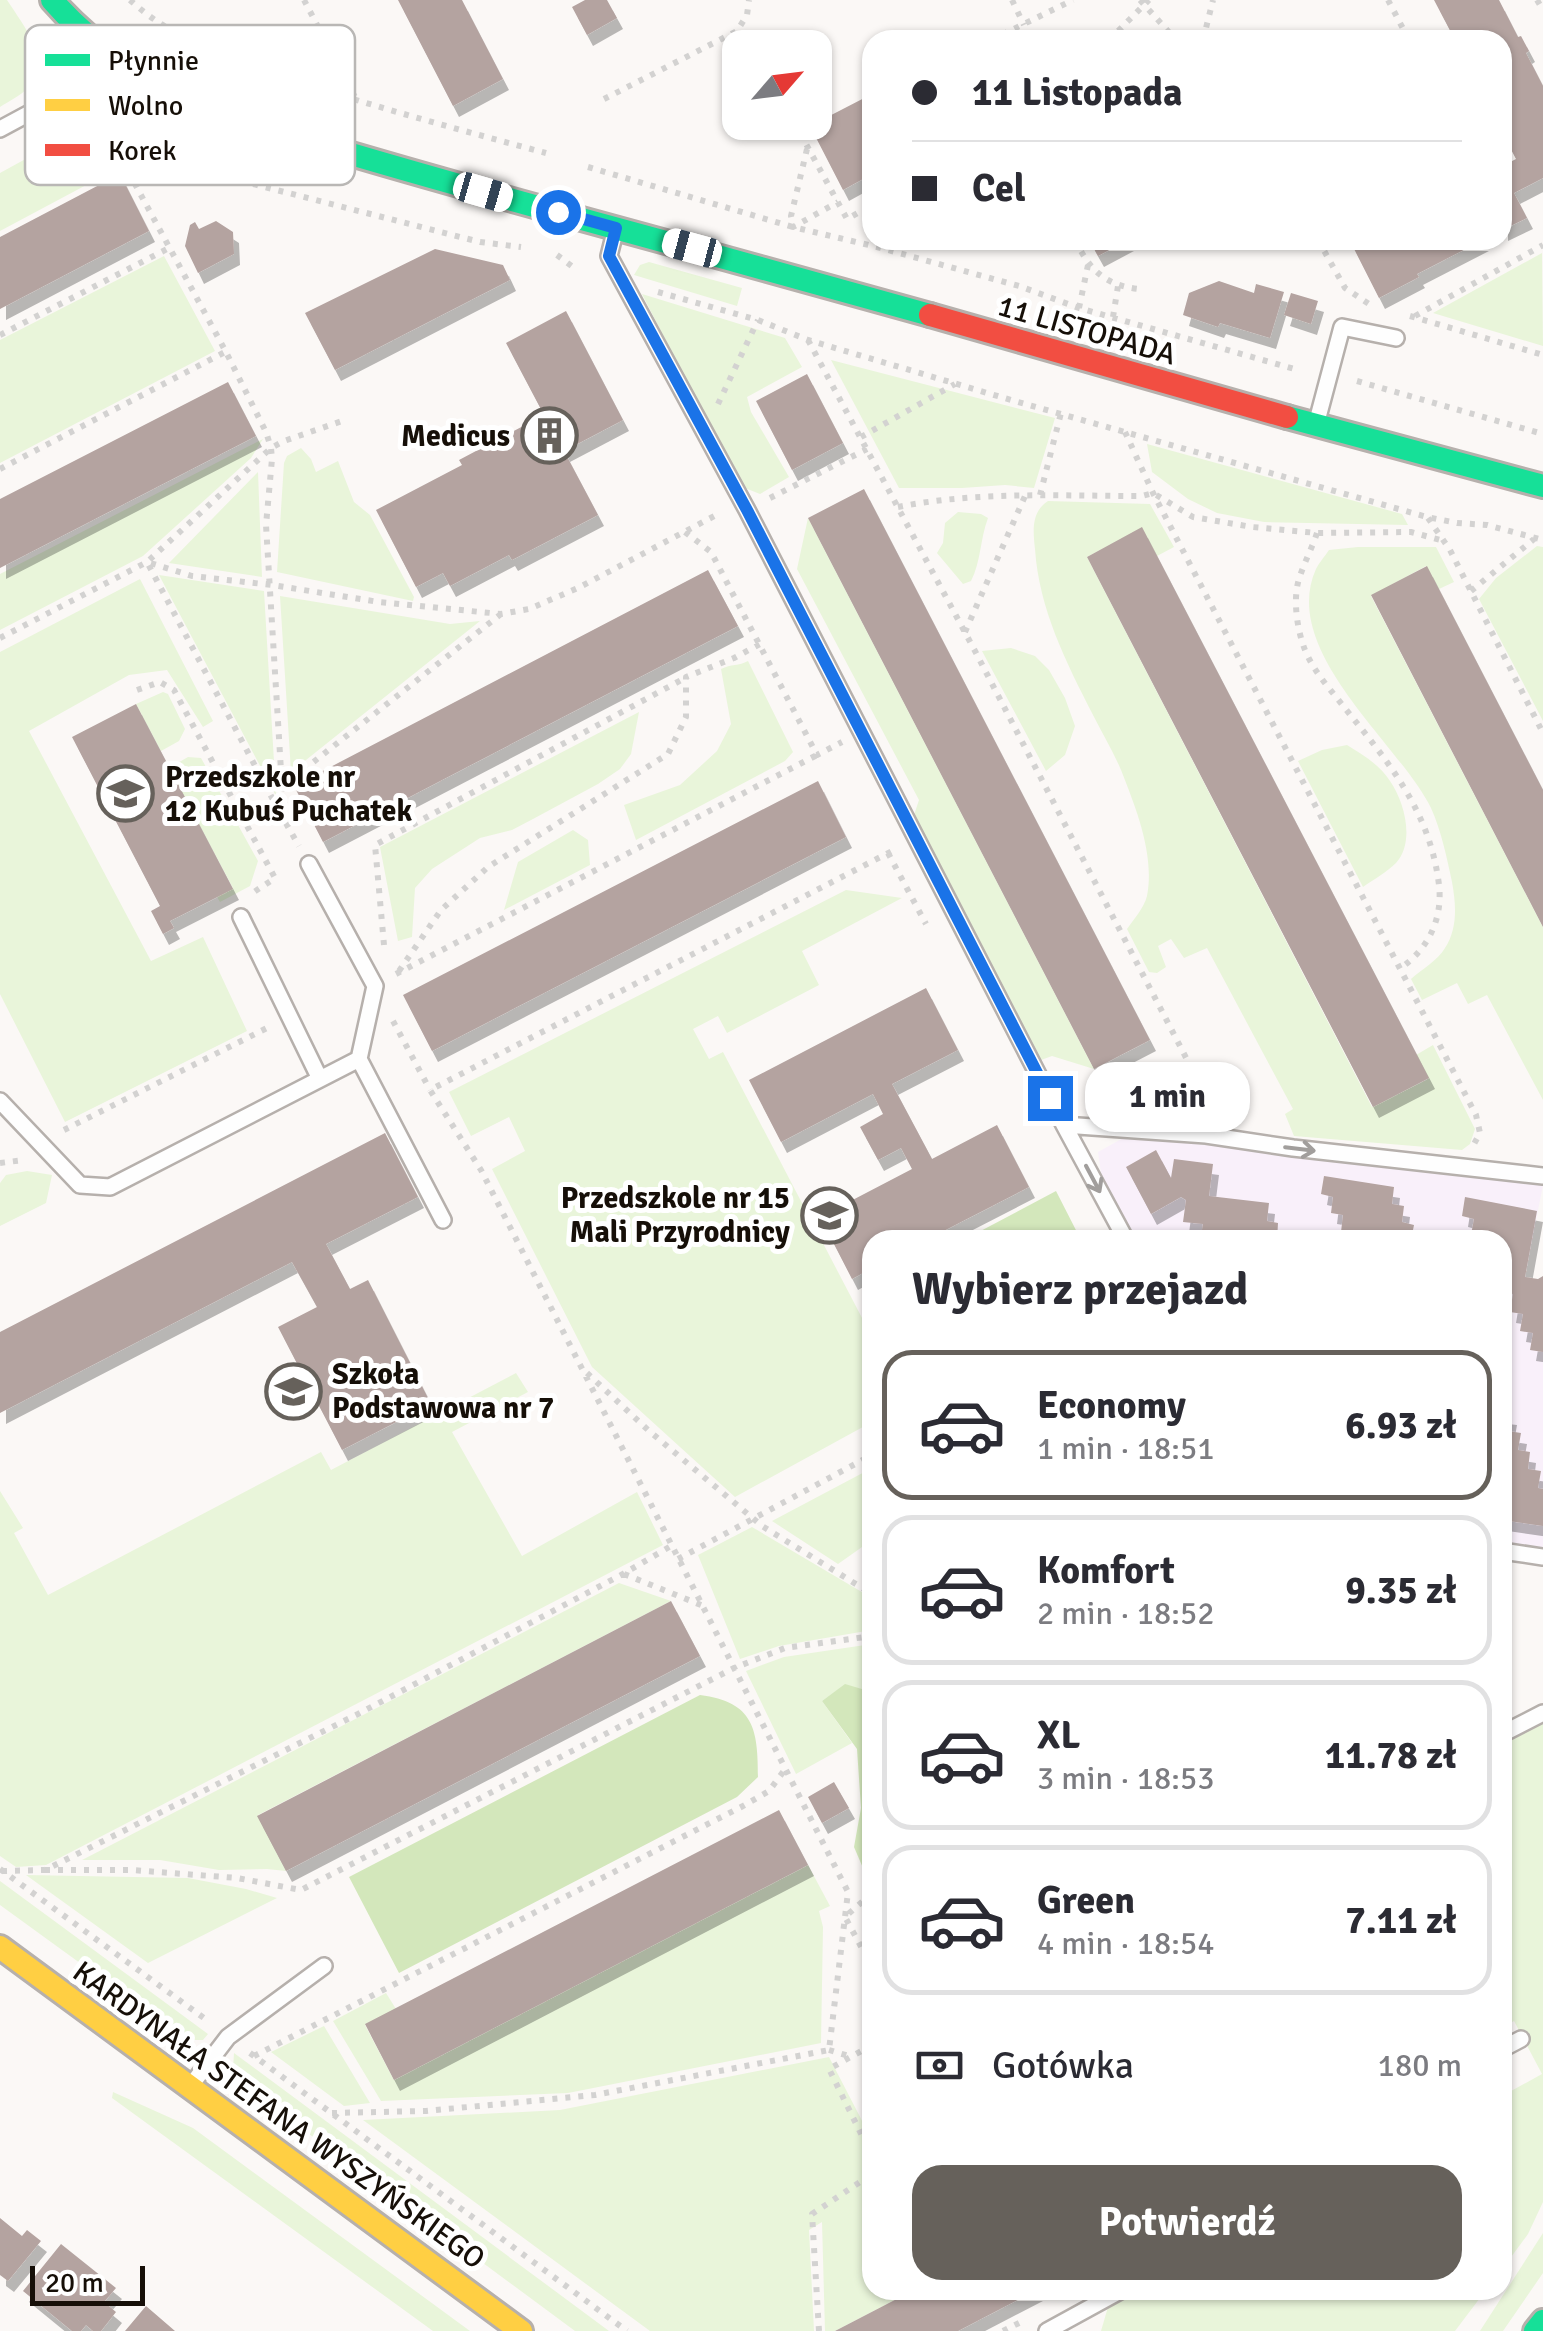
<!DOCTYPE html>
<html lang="pl">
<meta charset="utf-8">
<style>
body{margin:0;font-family:Signika,sans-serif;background:#f2f2f3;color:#2b2b33;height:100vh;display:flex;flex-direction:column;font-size:38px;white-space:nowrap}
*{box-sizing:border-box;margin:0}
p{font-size:32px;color:#7c7c81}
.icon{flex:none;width:55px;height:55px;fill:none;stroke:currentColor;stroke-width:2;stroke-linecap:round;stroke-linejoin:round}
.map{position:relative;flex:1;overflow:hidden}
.drawer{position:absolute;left:862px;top:1230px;width:650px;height:1070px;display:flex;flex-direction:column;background:#fff;border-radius:30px;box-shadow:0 2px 8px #0004}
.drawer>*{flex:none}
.top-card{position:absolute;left:862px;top:30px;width:650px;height:220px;border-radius:30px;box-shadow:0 2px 8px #0004;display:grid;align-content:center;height:220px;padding:0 50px;background:#fff}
.needle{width:65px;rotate:62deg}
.buttons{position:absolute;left:722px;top:30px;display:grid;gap:20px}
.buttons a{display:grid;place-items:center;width:110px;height:110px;border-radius:20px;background:#fff;box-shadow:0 2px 8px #0004;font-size:50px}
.scale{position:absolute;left:30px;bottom:25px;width:115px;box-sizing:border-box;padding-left:10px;border:5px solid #160f08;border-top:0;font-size:28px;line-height:35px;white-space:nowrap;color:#160f08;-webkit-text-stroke:8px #fff;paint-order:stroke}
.end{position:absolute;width:45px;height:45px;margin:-22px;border:12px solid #1a73e8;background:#fff;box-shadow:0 0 0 5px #fff}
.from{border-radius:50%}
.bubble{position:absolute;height:70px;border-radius:30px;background:#fff;box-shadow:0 2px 8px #0004;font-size:32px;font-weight:700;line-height:70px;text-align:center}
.car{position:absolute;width:30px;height:60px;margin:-30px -15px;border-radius:12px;box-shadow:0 0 8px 2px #0007;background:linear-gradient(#fff 24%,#345 0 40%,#fff 0 76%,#345 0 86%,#fff 0)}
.top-card b{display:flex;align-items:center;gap:35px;height:95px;font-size:38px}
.top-card b+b{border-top:2px solid #e1e1e2}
.top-card i{width:25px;height:25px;background:#2b2b33}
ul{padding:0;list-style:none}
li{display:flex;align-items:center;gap:30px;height:150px;margin:0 20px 15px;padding:0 30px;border:5px solid #e1e1e2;border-radius:30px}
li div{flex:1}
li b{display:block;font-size:38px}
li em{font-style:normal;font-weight:700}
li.on{border-color:#66615b}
li>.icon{width:90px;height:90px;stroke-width:1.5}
h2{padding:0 50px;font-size:45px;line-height:120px}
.pay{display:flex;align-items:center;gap:25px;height:110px;padding:0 50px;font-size:38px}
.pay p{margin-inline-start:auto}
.button{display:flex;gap:20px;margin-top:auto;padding:20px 50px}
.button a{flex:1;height:115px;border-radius:30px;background:#66615b;color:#fff;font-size:40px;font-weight:700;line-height:115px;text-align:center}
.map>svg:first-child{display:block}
.industrial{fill:#f9f0fa}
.green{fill:#e9f5da}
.forest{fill:#d3e7bb}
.building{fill:#b4a3a0;filter:url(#shadow)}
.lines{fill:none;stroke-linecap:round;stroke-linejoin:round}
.lane-casing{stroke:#b6b0ac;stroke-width:20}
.fast-casing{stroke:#b6b0ac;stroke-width:28}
.slow-casing{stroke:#b6b0ac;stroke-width:28}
.jam-casing{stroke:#b6b0ac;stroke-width:28}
.path{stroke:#d3d2d1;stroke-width:6;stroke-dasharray:5 8;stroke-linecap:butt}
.lane{stroke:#fefefe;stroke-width:15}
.fast{stroke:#16e098;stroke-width:22}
.slow{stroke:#ffcf43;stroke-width:22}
.jam{stroke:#f24e42;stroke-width:22}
.oneway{stroke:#a19e9c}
.route{stroke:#1a73e8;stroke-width:12}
.labels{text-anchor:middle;stroke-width:10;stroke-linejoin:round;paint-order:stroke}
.street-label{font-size:30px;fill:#160f08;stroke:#fff}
.poi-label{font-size:30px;font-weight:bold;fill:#160f08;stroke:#fff;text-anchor:end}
.key{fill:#fff;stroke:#b9b7b5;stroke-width:2.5}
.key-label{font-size:28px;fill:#160f08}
</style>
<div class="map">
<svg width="1543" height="2331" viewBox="0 0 1543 2331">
<defs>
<filter id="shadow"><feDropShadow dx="6" dy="11" stdDeviation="0" flood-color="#0004"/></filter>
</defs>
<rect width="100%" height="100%" fill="#fbf8f6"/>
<path class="industrial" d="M1125,1137l191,19 227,29 -18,91 18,24v249l-40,-7 -1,-302h-367l-32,-54 -5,-34z"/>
<path class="green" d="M0,0h7l4,6c15,23 41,56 17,82 -8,8 -19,13 -28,19z
M102,132l18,35 -120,64v-58l71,-39z
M1542,253l1,93 -110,-33z
M164,256l51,95 -215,112v-123z
M649,262l93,26 -5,18 -103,-31 6,-10z
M642,294l143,44 17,29 -55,30 4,15 38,65 -29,17 -20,-8z
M831,360l224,58 -21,70 -29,-3 -43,3h-63z
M263,439l-12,19 -108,98 -143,74v-56z
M1147,444l255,70 6,11 -144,-3 -47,-9 -29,-14 -36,-27z
M301,448l10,11 5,13 22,-11 16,41 16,13 44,82 -1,4 -136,-29 7,-109 3,-7z
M258,472l4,105 -93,-14z
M1048,501l102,3 24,43 -17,9 -15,-28 -55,29 285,550 56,-28 -12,-24 17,-10 42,84 -5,15 -8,6 -168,-14 -9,-22 8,-5 -86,-161 -23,10 -13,-19 -13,7 8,21 -9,6 -8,-1 -22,-43c7,-10 17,-21 20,-33 8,-41 -11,-88 -26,-126 -8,-19 -19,-37 -28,-55 -27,-53 -54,-106 -58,-166 -2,-18 -4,-37 13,-48z
M958,512l23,2 7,4c-8,21 -7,44 -17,63l-8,3 -26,-31 6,-10 2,-20z
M808,518l286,551 -42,-13 -11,4 -128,-242 6,-18 -122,-231z
M1537,546l6,1v174l-64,-122 17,-21z
M1358,547h78l18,35 -15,7 -13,-23 -55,30 172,331v173l-56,-105 -19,9 -11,-21 -35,17 -11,-21c10,-9 27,-19 34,-31 13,-20 11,-44 7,-66 -5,-24 -11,-52 -21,-74 -32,-65 -152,-157 -115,-239 3,-6 9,-13 13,-19z
M159,575l105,16 12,205z
M140,579l73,142 -10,6 -36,-57 -38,5 -100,56 122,230 52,-24 44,94 -182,91 -65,-128v-342z
M280,596l170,28 30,-3 -189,151z
M1011,648l24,8 14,14 16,28 10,28 -10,29 -19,16 -64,-120z
M748,661l45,91 -8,9 -149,79 -12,-35 56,-20 37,-34 14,-27 -10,-55c10,-5 18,-3 27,-8z
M163,692l5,2 17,35 -6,12 -18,10 -25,-47z
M639,712l-8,42 -11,15 -22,15 -65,35 -21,11 -32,8 -48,31 -17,19 -3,49 -14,4 -18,-94z
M1347,745c16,10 33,20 43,36 15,22 25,61 6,82 -9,9 -23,17 -33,24l-65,-126 24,-11z
M188,757l13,1 57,103 -8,25 -30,16 -3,-5 16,-9 -64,-120z
M573,830l15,10 2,25 -86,45 14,-48z
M846,890l56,8 -100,53 17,34 -92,48 -9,-17 -25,13 16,30 14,-7 149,285v85l-137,75 -143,-130 -100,-198 33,-18 -16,-34 -38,19 -22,-44z
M27,1171l25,4 -6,28 -46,23v-43l6,-8z
M516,1373l12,19 -76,40 70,124 115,-64 26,53 -617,320 -30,2 -16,-11v-365l23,37 -9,5 34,62 273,-143 10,18z
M872,1468v72l-34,24 -66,-43z
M752,1527l120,71v32l-93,16 -39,13 -42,-104z
M619,1583l52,18 -413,214 28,56 -19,-2 -48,1 -59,-10h-78z
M872,1644v48l-27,-7 -23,16 30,42 -56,31 -50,-103 38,-14z
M1543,1723v479l-15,32 -25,34 -1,-172 40,-22 -28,-53 -11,6v-281l9,-8z
M808,1865l22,41 -11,5 4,16 -2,116 -253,50 -187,8 -48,-80 53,-28 10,16 -31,16 29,55z
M26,1875l162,3 58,11 31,9 -129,65z
M0,1881l208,153 -5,6h-17l-186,-135z
M324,2026l46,77 -26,3 -73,-54z
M234,2053l375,278h-34l-335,-248 -7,-14z
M829,2057l43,83v150h42l-79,41h-10l-3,-109 -13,8 5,101h-164l-287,-211 197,-10z
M113,2092l80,36 277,203h-37l-321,-233z
M1543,2233v40l-40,58h-23z
M1143,2290h343l-31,41h-354l7,-24z"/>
<path class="forest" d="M1056,1191l25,49h-106l-2,-5z
M845,1684l27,8v177l-6,6 -12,-28 7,-39 -4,-59 -35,-48z
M700,1695c54,7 58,34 58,82l-21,20 -338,176 -50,-96z"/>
<path class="building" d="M398,0h64l41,79 -50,27z
M585,0h22l10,18 -30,17 -15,-28z
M1434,0h65l19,37 3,-1 8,15 -3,2 17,33v92l-29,15 13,25 -25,12v-64l14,-7 -14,-27v-92h-47z
M872,94v80l-29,16 -33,-64z
M120,174l29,57 -149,78v-72z
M216,221l17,11 1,22 -36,19 -13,-27 5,-21 5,-3 4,7z
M1089,240h39l-30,16z
M1352,240h131l-66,34 2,3 -40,21 -29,-57z
M435,249l68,16 7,15 -175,90 -30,-57z
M1219,281l35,12 2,-9 28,8 -14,46 -50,-15 -2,4 -35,-12 6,-22z
M1291,293l27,8 -7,23 -27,-9z
M566,311l57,109 -59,31 34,64 -86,45 -3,-5 -59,31 -7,-13 -27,14 -40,-77 86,-45 -3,-5 85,-45 -38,-72z
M807,374l36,69 -51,27 -36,-69z
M228,382l28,54 -256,132v-69z
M864,489l286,551 -56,29 -286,-551z
M1142,527l287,551 -56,29 -286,-550z
M1427,566l116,224v137l-172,-332z
M708,570l30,56 -415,216 -29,-56z
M136,704l97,185 -63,32 4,7 -11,6 -12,-23 9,-5 -88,-169z
M818,781l28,56 -414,214 -29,-56z
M926,988l32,62 -66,34 40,75 65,-34 32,62 -103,53h-54v28l-20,11 -32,-62 92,-48 -11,-21 -23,12 -18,-33 23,-13 -10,-20 -92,48 -32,-62z
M385,1133l33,64 -92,47 24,45 18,-9 63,124 -89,46 -64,-123 39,-20 -25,-45 -292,151v-81z
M1156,1150l15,28 3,-19 39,5 -4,32 60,7 -2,18 11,2 -1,17h-59l1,-8 -17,-2 1,-6 -20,-2 3,-22 -5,-3 -30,17 -25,-47z
M1324,1176l70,11 -2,17 12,2 -2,16 12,3 -3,15h-58v-6l-12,-2 2,-17 -12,-2 2,-16 -12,-3z
M1465,1197l72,14 -12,66 13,2 5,-3v76l-13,-2 3,-17 -13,-2 3,-17 -13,-2 3,-18 -11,-2v-52h-19l1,-2 -13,-3 3,-16 -12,-3z
M1502,1413l9,1 -3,17 13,2 -3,17 12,2 -2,17 13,2 -3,17 5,1v37l-41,-6z
M671,1601l29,55 -414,215 -29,-55z
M834,1782l15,26 -27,15 -14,-26z
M779,1810l29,55 -414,215 -29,-56z
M0,2218l22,18 5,-6 14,11 -33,40 -8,-6z
M61,2244l55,44 -12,14 12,10 -15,19h-8l-7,-6 -5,6h-9l-49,-40z
M914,2290h123l-79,41h-123z
M146,2306l29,25h-50z"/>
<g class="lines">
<defs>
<path id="lane" d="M0,129l78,-42 27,-31
M615,232l-6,24 138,254 317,615 62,115
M1317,421l25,-94 54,11
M309,864l66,122 -16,73 84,161
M241,917l79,162
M0,1101l80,84 30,2 249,-128
M1064,1125l142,10 87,13 250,28
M1502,1551l41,6
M1502,1734l41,-21
M1502,2049l19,-10
M192,2084l36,-47 96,-71
M1047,2331l75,-41"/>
<path id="fast" d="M52,0c79,91 188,121 299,154 68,20 136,39 205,58 125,34 249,68 374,103
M1287,417l256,69
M1535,2331l8,-10"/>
<path id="slow" d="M0,1947l521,384"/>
<path id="jam" d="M930,315l357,102"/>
</defs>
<use href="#lane" class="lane-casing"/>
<use href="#fast" class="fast-casing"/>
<use href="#slow" class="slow-casing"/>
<use href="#jam" class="jam-casing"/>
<path class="path" d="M130,0c46,43 113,63 172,83 80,26 162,48 244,70
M304,0l53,101
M1012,0l12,25
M1140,0l36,40
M1388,0l21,40
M1537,0l6,10
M991,40l82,-40
M1109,40l40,-40
M1203,40l10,-40
M604,99l133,-68 10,-16 2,-15
M815,113l3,-1
M794,122l53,97 25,-14
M65,127l20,-5 17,2 14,25 364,93 41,5
M116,149l110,203 40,80 5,16 1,11 -6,66 16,262 -3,24 20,35
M807,149l-16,67 2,11 45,-25
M588,167l205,60 84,20 142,39 60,22 219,62
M1075,240c15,30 29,45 64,49
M1318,240l27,48 24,16
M557,255l20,15
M658,292l100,28 50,20 203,60 416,117 30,6 30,2 56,15
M1079,308l9,-43
M1410,316l133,39
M1415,316l128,-71
M1113,317l5,-31
M0,335l171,-88
M808,340l167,311 233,449 -3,10
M1357,381l186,53
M718,404l40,-84
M1125,432l28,61 323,622 4,18 -6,11
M861,437l94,-53
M0,469l225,-117
M1040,495l21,-82
M770,498l97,-49
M898,507c80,-16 162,-11 244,-11l11,-3 40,24 59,10 65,6 94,-1 33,9
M1428,518l22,32 93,183
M685,532l26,20 106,203 25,-13
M1317,533c-5,15 -12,28 -17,43 -8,21 -3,54 5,74 9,22 25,39 39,57 45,56 86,104 95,178 4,34 -11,65 -40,84
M1471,591l63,-52
M965,632l60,-136
M0,638l147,-76 124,-114 13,-7 61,-21
M137,690l23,-8 14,8 101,188 -24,16
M283,786l218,-172
M279,811l-132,-249 45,14 80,9 107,17 122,12 28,-5 49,-21 142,-75
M888,853l38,71
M384,945l-9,-100 310,-167
M399,971l42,-61 47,-43 180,-113 18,-37v-40l48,-19 26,-14
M396,974l421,-219
M393,1021l37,69
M64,1130l203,-102
M0,1163l24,-3
M587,1373l61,57 114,96 110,68
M678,1559l194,-104
M624,1574l77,31
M0,1869l208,152
M45,1870h87l105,8 64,12 433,-222 51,-20 87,-12
M2,1871l43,-1 313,-156 265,-140 48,-28
M872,1893l-27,24 27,50
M872,2045l-43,24 43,87
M829,2050l23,7
M250,2053l377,278
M254,2056l489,-250 26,-15 17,-23
M332,2113l94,-2 169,-16 234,-45 19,-158 -367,-722 -51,-80 464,-240
M819,2331l-7,-117 60,-40
M1003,2331l22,-11"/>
<use href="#lane" class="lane"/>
<use href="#fast" class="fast"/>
<use href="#slow" class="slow"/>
<use href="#jam" class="jam"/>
</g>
<defs><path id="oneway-shaft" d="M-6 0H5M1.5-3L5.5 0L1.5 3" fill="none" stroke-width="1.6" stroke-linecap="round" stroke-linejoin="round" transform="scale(2.5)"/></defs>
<g class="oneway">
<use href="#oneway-shaft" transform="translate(1300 1149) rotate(7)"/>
<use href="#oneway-shaft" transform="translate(1093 1179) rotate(62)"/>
</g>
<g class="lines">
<path class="route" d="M558,212l58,16 -7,28 138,254 303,588"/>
</g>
<defs>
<symbol id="building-ring" viewBox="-11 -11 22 22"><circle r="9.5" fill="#fff" stroke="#66615b" stroke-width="1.5"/><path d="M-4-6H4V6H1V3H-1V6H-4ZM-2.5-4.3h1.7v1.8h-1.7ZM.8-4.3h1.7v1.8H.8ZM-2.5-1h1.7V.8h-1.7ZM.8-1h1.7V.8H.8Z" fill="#66615b"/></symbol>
<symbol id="school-ring" viewBox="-11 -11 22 22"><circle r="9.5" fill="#fff" stroke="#66615b" stroke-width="1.5"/><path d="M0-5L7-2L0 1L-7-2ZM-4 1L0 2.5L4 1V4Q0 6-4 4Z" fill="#66615b"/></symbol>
</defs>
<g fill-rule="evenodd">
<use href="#building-ring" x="518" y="404" width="63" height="63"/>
<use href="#school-ring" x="94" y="762" width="63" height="63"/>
<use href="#school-ring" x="798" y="1184" width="63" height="63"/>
<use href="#school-ring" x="262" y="1360" width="63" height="63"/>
</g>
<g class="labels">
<g class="street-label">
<text transform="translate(1087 330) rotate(16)" y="10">11 LISTOPADA</text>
<text transform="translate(279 2115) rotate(36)" y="10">KARDYNAŁA STEFANA WYSZYŃSKIEGO</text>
</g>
<g class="poi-label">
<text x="510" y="446">Medicus</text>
<text x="165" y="787" text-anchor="start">Przedszkole nr<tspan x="165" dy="34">12 Kubuś Puchatek</tspan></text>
<text x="790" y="1208">Przedszkole nr 15<tspan x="790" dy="34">Mali Przyrodnicy</tspan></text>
<text x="332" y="1384" text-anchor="start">Szkoła<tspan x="332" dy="34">Podstawowa nr 7</tspan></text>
</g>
</g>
<rect x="25" y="25" width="330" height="160" rx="15" class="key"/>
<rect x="45" y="54" width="45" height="12" fill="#16e098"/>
<rect x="45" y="99" width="45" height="12" fill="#ffcf43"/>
<rect x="45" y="144" width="45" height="12" fill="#f24e42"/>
<g class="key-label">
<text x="108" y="70">Płynnie</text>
<text x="108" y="115">Wolno</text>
<text x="108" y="160">Korek</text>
</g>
</svg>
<div class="buttons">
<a><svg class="needle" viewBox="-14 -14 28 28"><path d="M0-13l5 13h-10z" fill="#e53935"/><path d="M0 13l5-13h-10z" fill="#7c7c81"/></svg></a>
</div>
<div class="scale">20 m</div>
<i class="end from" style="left:558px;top:212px"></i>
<i class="end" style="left:1050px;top:1098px"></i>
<div class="bubble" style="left:1085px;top:1062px;width:165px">1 min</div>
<i class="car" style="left:483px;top:192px;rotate:106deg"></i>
<i class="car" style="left:692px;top:248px;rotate:285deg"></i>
<div class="top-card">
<b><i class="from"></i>11 Listopada</b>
<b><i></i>Cel</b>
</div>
<section class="drawer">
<h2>Wybierz przejazd</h2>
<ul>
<li class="on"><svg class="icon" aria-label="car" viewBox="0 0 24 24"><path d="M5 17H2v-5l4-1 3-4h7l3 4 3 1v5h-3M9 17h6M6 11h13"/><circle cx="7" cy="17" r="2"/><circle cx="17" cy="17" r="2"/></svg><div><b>Economy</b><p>1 min · 18:51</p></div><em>6.93 zł</em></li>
<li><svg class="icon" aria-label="car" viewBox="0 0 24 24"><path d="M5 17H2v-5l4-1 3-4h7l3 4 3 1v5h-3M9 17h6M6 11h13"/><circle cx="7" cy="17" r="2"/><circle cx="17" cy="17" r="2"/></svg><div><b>Komfort</b><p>2 min · 18:52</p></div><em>9.35 zł</em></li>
<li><svg class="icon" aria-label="car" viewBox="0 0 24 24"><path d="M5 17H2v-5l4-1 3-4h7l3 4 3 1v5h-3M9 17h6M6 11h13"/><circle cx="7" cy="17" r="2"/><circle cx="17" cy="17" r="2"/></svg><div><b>XL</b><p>3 min · 18:53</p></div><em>11.78 zł</em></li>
<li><svg class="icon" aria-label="car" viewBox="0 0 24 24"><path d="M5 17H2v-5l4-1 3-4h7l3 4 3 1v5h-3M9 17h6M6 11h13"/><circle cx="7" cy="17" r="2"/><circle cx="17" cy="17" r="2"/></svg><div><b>Green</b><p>4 min · 18:54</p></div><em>7.11 zł</em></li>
</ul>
<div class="pay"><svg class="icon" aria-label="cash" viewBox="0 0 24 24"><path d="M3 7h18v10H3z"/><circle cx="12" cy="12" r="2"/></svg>Gotówka<p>180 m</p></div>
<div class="button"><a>Potwierdź</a></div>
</section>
</div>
